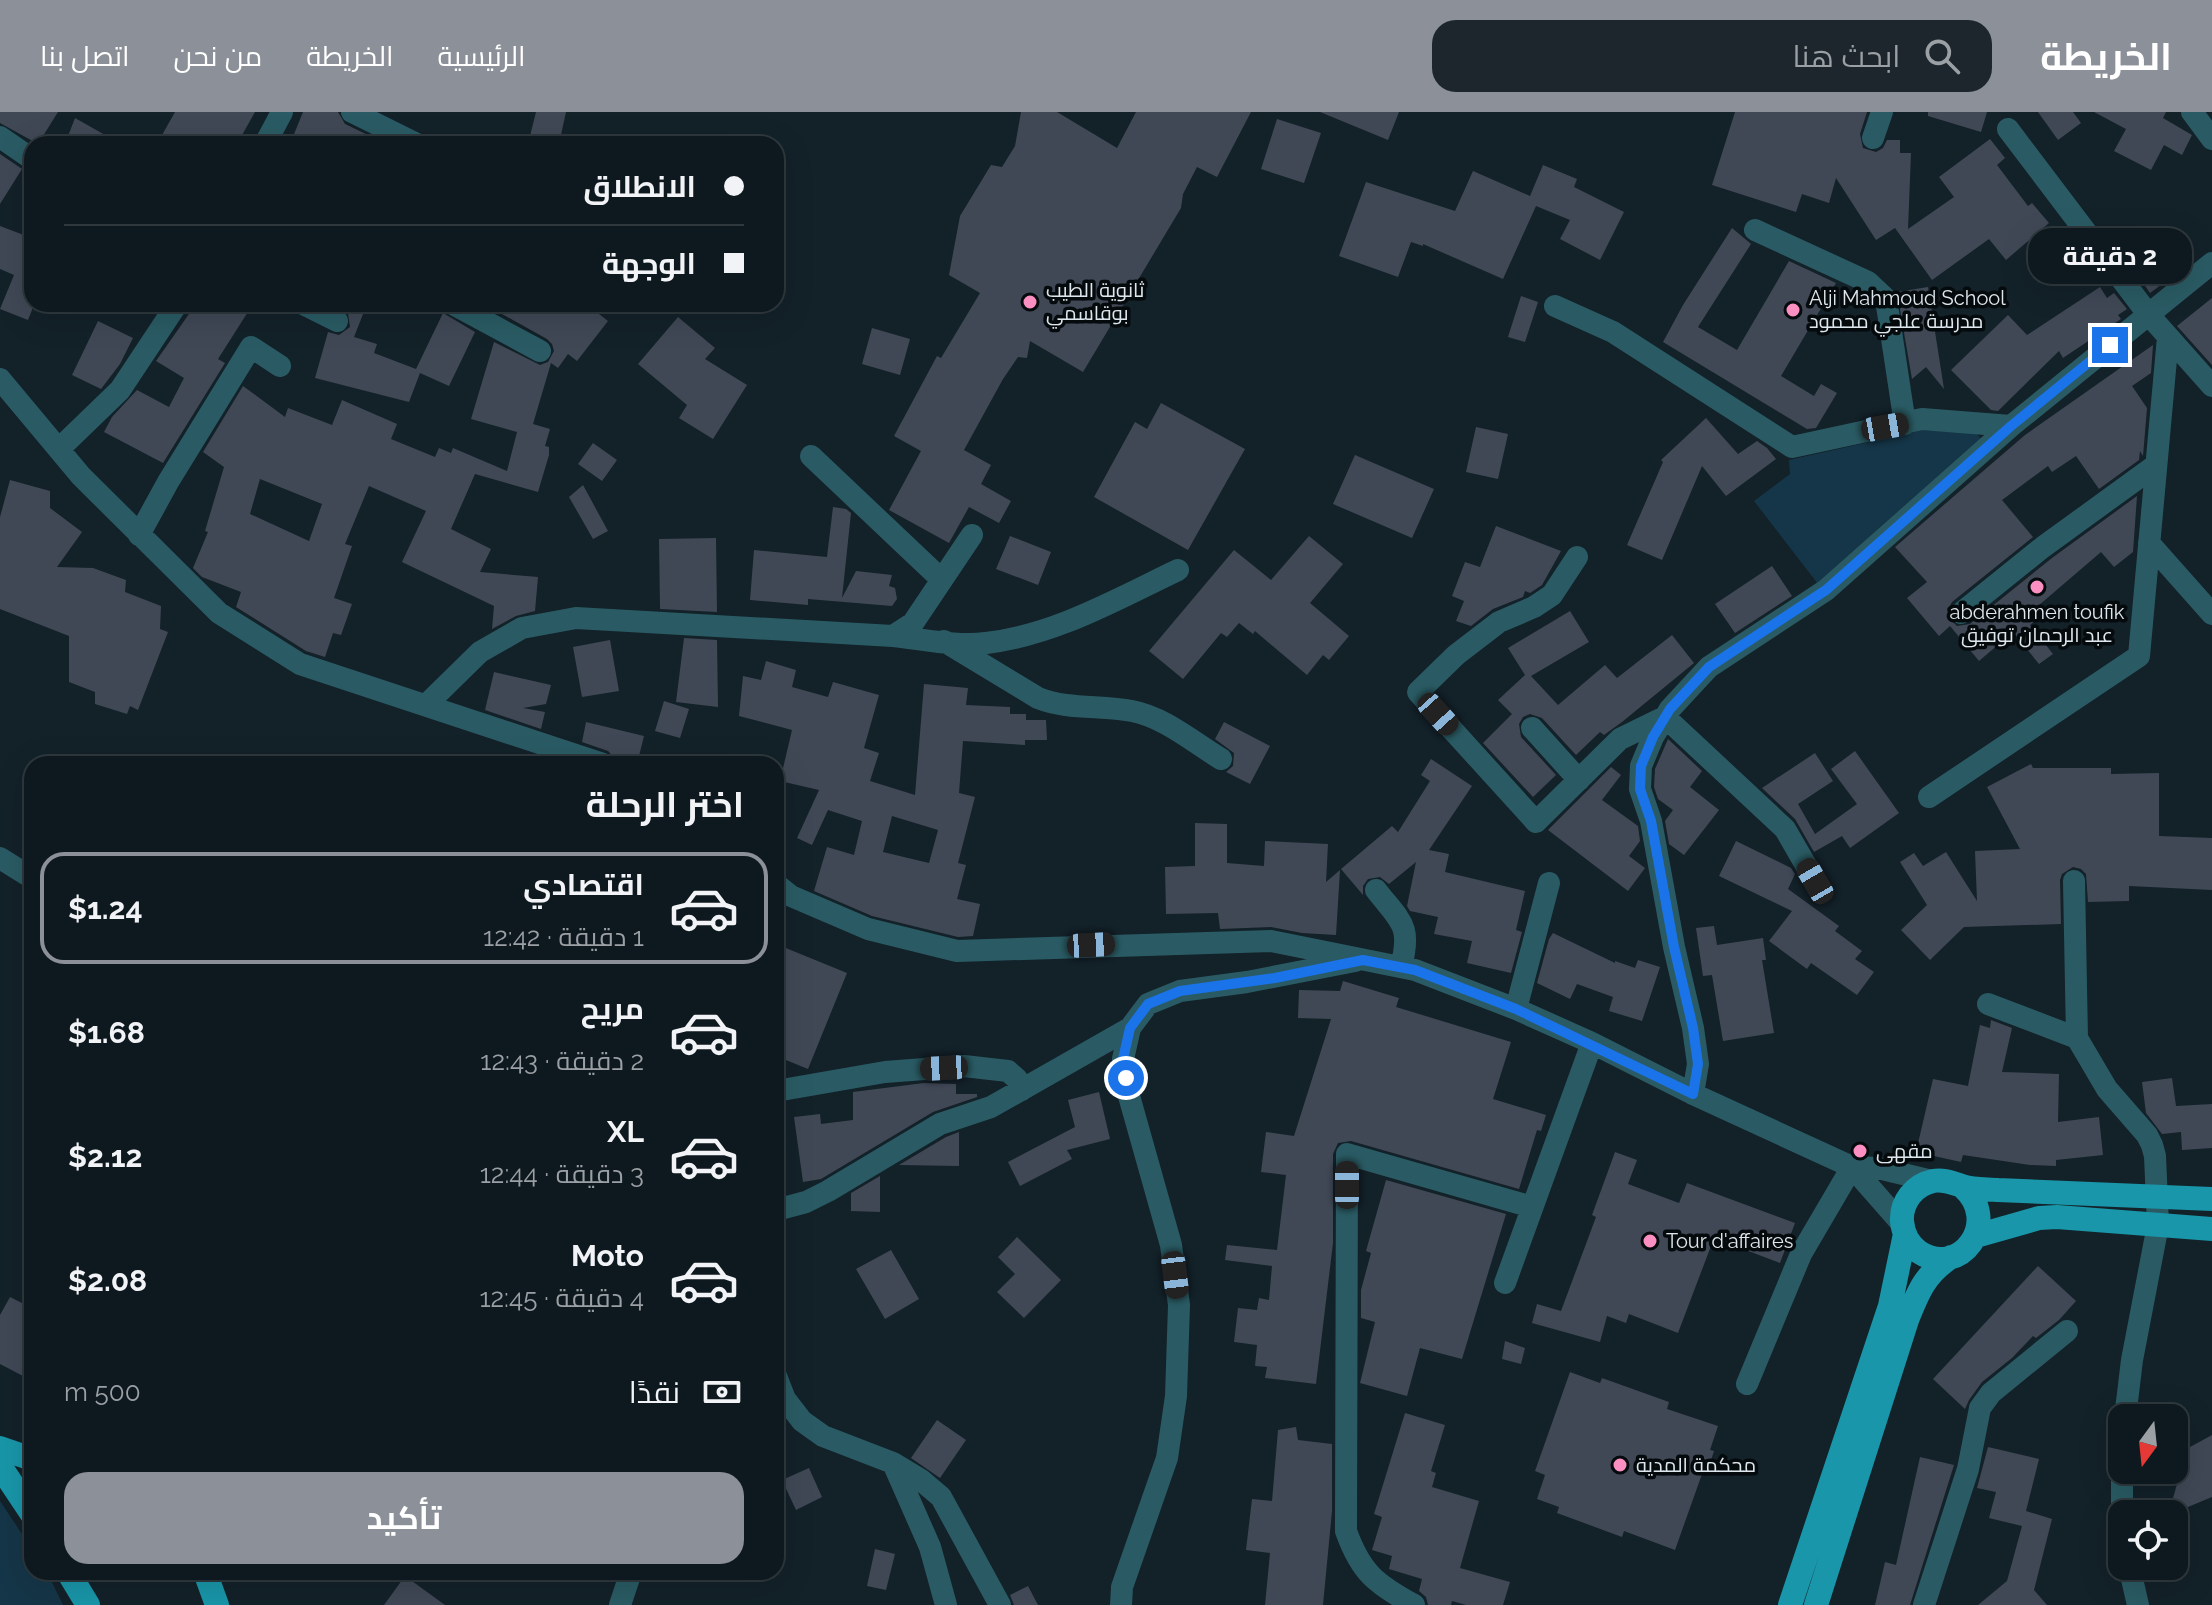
<!DOCTYPE html>
<html lang="ar">
<meta charset="utf-8">
<style>
body{margin:0;font-family:Raleway,Cairo,sans-serif;background:#1c262c;color:#f1f3f6;direction:rtl;height:100vh;display:flex;flex-direction:column;font-size:30px;white-space:nowrap}
*{box-sizing:border-box;margin:0}
p{font-size:26px;color:#9ba0a4}
.icon{flex:none;width:44px;height:44px;fill:none;stroke:currentColor;stroke-width:2;stroke-linecap:round;stroke-linejoin:round}
.map{position:relative;flex:1;overflow:hidden;direction:ltr}
.drawer{position:absolute;left:24px;top:644px;width:760px;height:824px;display:flex;flex-direction:column;background:#0e191f;border-radius:24px;box-shadow:0 8px 32px #0002,0 0 0 2px #2e383d;direction:rtl}
.drawer>*{flex:none}
.banner{position:absolute;left:24px;top:24px;width:760px;height:176px;border-radius:24px;box-shadow:0 8px 32px #0002,0 0 0 2px #2e383d;direction:rtl;display:grid;align-content:center;height:176px;padding:0 40px;background:#0e191f}
.needle{width:52px;rotate:195deg}
.tools{position:absolute;left:2108px;top:1292px;display:grid;gap:16px}
.tools a{display:grid;place-items:center;width:80px;height:80px;border-radius:16px;background:#0e191f;box-shadow:0 8px 32px #0002,0 0 0 2px #2e383d;font-size:40px}
.end{position:absolute;width:36px;height:36px;margin:-18px;border:10px solid #1a73e8;background:#fff;box-shadow:0 0 0 4px #fff}
.from{border-radius:50%}
.bubble{position:absolute;height:56px;border-radius:24px;background:#0e191f;box-shadow:0 8px 32px #0002,0 0 0 2px #2e383d;font-size:26px;font-weight:700;line-height:56px;text-align:center;direction:rtl}
.car{position:absolute;width:24px;height:48px;margin:-24px -12px;border-radius:10px;box-shadow:0 0 6px 2px #0007;background:linear-gradient(#222 24%,#8ab4d8 0 40%,#222 0 76%,#8ab4d8 0 86%,#222 0)}
.banner b{display:flex;align-items:center;gap:28px;height:76px;font-size:30px}
.banner b+b{border-top:2px solid #2e383d}
.banner i{width:20px;height:20px;background:#f1f3f6}
ul{padding:0;list-style:none}
li{display:flex;align-items:center;gap:24px;height:112px;margin:0 16px 12px;padding:0 24px;border:4px solid transparent;border-radius:24px}
li div{flex:1}
li b{display:block;font-size:30px}
li em{font-style:normal;font-weight:700}
li.active{border-color:#8c9099}
li>.icon{width:72px;height:72px;stroke-width:1.5}
h2{padding:0 40px;font-size:36px;line-height:96px}
.pay{display:flex;align-items:center;gap:20px;height:88px;padding:0 40px;font-size:30px}
.pay p{margin-inline-start:auto}
.primary-button{display:flex;gap:16px;margin-top:auto;padding:16px 40px}
.primary-button a{flex:1;height:92px;border-radius:24px;background:#8c9099;color:#fff;font-size:32px;font-weight:700;line-height:92px;text-align:center}
header{display:flex;align-items:center;gap:48px;box-sizing:border-box;height:112px;padding:0 40px;background:#8c9099;color:#fff}
header strong{font-size:38px}
nav{display:flex;gap:44px;margin-inline-start:auto;font-size:28px}
.search{width:560px;height:72px;background:#1c262c;display:flex;align-items:center;gap:20px;box-sizing:border-box;padding:0 28px;border-radius:24px;color:#9ba0a4;font-size:30px}
.map>svg:first-child{display:block}
.green{fill:#153648}
.building{fill:#404856;fill-rule:evenodd}
.lines{fill:none;stroke-linecap:round;stroke-linejoin:round}
.minor{stroke:#2a5b64;stroke-width:22}
.major{stroke:#1996a9;stroke-width:24}
.route{stroke:#1a73e8;stroke-width:10}
.poi-dot{fill:#fc8fc1;stroke:#050a0d;stroke-width:3}
.labels{text-anchor:middle;stroke-width:7;stroke-linejoin:round;paint-order:stroke}
.poi-label{font-size:20px;fill:#dee7ed;stroke:#050a0d;text-anchor:start}
</style>
<header>
<strong>الخريطة</strong>
<div class="search"><svg class="icon" aria-label="search" viewBox="0 0 24 24"><circle cx="10" cy="10" r="6"/><path d="M15 15l6 6"/></svg>ابحث هنا</div>
<nav><a>الرئيسية</a><a>الخريطة</a><a>من نحن</a><a>اتصل بنا</a></nav>
</header>
<div class="map">
<svg width="2212" height="1493" viewBox="0 0 2212 1493">
<rect width="100%" height="100%" fill="#132129"/>
<path class="green" d="M1923,318l53,3 6,7 -164,144 -64,-83 36,-27 -1,-14z
M0,1389l32,48v23h15l16,33h-63z"/>
<path class="building" d="M0,0h58l-20,32 -38,-21z
M175,0h80l-18,32h-80z
M303,0h35l7,12 25,12 -3,8h-77z
M536,0h30l-7,32h-31z
M1021,0h36l60,36 19,-36h115l-34,65 -20,-10 -14,27 -2,14 -98,164 -53,-31 -3,17 -9,-1 -15,22 -39,71 27,15 -10,19 30,17 -12,22 -30,-16 -20,36 -60,-33 32,-59 -27,-15 43,-80 4,2 39,-65 -31,-18 11,-59 31,-51 11,2 13,-21z
M1320,0h79l-11,28z
M1735,0h132l-7,22 3,14 13,4 7,-4 4,-8h13v13h11l-3,76 46,-32 -15,-20 51,-38 15,19 -8,7 31,41 4,-3 17,20 -43,37 -17,-21 -57,41 -37,-52 -19,12 -40,-62 -7,25 -27,-9 -6,18 -84,-27z
M1928,0h59l-6,20 -53,-16z
M2038,0h35l8,11 -23,17z
M2094,0h72l-3,6 29,17 -10,20 -18,-10 -13,25 -37,-19 12,-22z
M75,6l46,26h-56z
M1277,7l44,14 -17,50 -43,-14z
M0,42l22,15 -22,35z
M1543,53l34,14 -3,8 50,25 -24,48 -40,-21 10,-19 -34,-14 -33,73 -80,-35v2l-12,-4 -13,35 -59,-21 27,-74 89,29 18,-40 57,25z
M0,114l29,11 3,-5v78l-4,10 -28,-11 14,-34 -14,-6z
M2133,114l25,35 15,-10 12,16 -35,26 -36,-53z
M1732,116l19,16 -53,83 39,23 52,-89 47,22 -55,93 33,20 7,-12 16,9 -21,35 -9,1 -144,-87 20,-37z
M1928,175l16,102 -18,-22 -14,12 -15,-87z
M2100,175l7,11 7,-5 13,16 -9,6 3,4 -58,39 -4,-7 -61,60 -7,-1 -40,-40 57,-55 19,20z
M1521,184l17,6 -13,40 -17,-5z
M2212,186v67l-35,-39z
M196,192h57l-35,55 7,4 -62,100 -59,-31 8,-15 25,-27 32,17 15,-29 -28,-17z
M334,192h33l-13,33 23,7 -3,9 42,16 27,-56 32,19 -26,54 -29,-13 -11,29 -94,-24 13,-46 11,3 11,-8 -2,-14z
M505,192h81l22,17 -31,40 -9,-7 -10,14 -7,-5 -18,61 17,5 -5,17 4,1v8l-11,37 -63,-18 -24,55 40,20 -11,23 58,5 -3,34 -19,5 -24,13 2,-23 -92,-44 24,-51 -57,-25 -24,58 7,2 -18,52 18,6 -11,31 -8,-2 -8,24 -19,-6 -70,-44 5,-15 -39,-15 -9,-9 15,-36 -3,-1 19,-64 -21,-15 40,-66 42,31 3,-9 44,17 10,-25 55,24 -6,15 44,18 4,-9 12,5 2,-5 54,23 10,-39 -46,-13 23,-77 46,23 8,-3 6,-11 -2,-7 -5,-5 -45,-25zM260,367l62,25 -13,37 -59,-27z
M678,205l37,31 -10,11 42,26 -34,54 -34,-21 8,-13 -49,-41z
M98,209l35,17 -13,26 -19,25 -29,-14z
M872,216l38,11 -10,36 -38,-11z
M2153,233l-2,28 -19,13 15,22 -4,48 -3,-5 -1,9 -40,29 -23,-33 -24,16 -4,-6 -46,34 31,37 -81,65 -4,7 -1,7 10,10 13,-2 82,-66 85,-62 -4,56 -19,15 -13,-15 -63,54 6,7 -14,12 23,29 -14,10 -26,-32 -34,29 -29,-35 -11,10 -32,-38 20,-16 -32,-35 130,-112z
M1161,291l84,46 -57,101 -94,-53 41,-75 12,7z
M1706,306l32,36 19,-13 10,7 9,11 -50,37 -24,-30 -40,94 -35,-15 36,-83 -2,-2z
M1476,315l32,7 -10,45 -32,-7z
M593,331l24,17 -15,21 -24,-17z
M1355,343l79,34 -22,49 -79,-34z
M10,368l40,11v17l32,24 -25,35 36,1 33,12 -1,12 36,14 -1,23 8,3 -30,78 -8,-4 -3,8 -32,-10v-12l-26,-10v-46l-69,-27v-92z
M583,373l25,46 -15,8 -24,-42z
M833,395l13,2 5,4 -9,85 14,-27 36,4 -3,11 6,2 2,11 -5,7 -84,-7v6l-58,-5 4,-50 73,7z
M1496,414l65,25 -19,34 -12,8 -5,-2 -2,6 -30,12 -22,17 -15,-5 8,-20 -12,-5 13,-34 15,5z
M1010,424l41,16 -13,33 -42,-16z
M1309,424l34,28 -33,39 39,33 -20,24 -6,-5 -16,20 -52,-44 -2,3 -14,-11 -12,14 -6,-4 -38,46 -34,-28 85,-101 37,30z
M716,426l1,74 -57,-3 -1,-70z
M1772,454l20,30 -57,37 -20,-29z
M1570,499l19,31 -58,34 27,29 47,-40 12,13 55,-43 22,28 -72,59 -18,13 -4,-3 -24,23 -34,-37 -12,-4 -7,3 -4,7 2,13 35,38 -23,22 -50,-54 29,-29 -14,-14 27,-25 -17,-27z
M684,526l33,2 1,67 -42,-5z
M610,528l9,51 -37,6 -9,-50z
M766,549l30,9 -4,17 36,10 5,-15 46,13 -15,53 15,5 -9,28 45,14 9,-111 44,4 -2,17 44,2v7h16v6h20l1,20h-22v5l-62,-4 -4,52 16,4 -17,66 8,2 -9,34 23,5 -7,32 -15,1 -86,-21 -58,-25 13,-44 27,8 8,-34 -34,-11 -16,35 -15,-7 22,-48 -39,-9 12,-51 -53,-14 4,-40 18,4zM892,704l46,14 -9,33 -46,-11z
M494,560l57,13 -5,19 -23,4 22,4 -4,17 -56,-19z
M664,589l25,8 -9,29 -25,-7z
M586,610l58,14 -7,28 -20,-3 -9,-10 -26,-9z
M1224,610l46,24 -20,38 -24,-12 7,-6 1,-13 -19,-14z
M1668,627l34,32 -12,16 29,23 -35,45 -15,-11 -4,-23 8,-11 -15,-11 -4,-12 1,-18z
M1855,639l44,62 -49,35 -8,-12 -28,16 -19,-33 -33,-31 53,-35 18,28 -35,23 17,30 42,-30 -26,-35z
M1431,647l41,27 -43,64 20,4 -4,18 80,19 -9,39 6,2 -11,41 -44,-10 5,-22 -38,-7 4,-17 -28,-6 -3,-5 9,-44 -27,22 -9,-7 -12,2 -5,7v9l-22,-26 51,-43 6,6 32,-51 -9,-6z
M2031,652l2,4h78v6l48,-1v63l53,2v52l-83,-4v15l-41,1 -2,-28 -5,-5 -8,-2 -11,7 -2,6 1,44 -97,3 -34,33 -29,-30 26,-25 -27,-43 14,-9 9,13 23,-14 31,49 -2,-50 45,-2 -33,-62z
M1611,655l10,8 -19,25 36,26 2,15 -11,15 16,12 -17,23 -80,-61z
M1195,711l32,1v39l37,3 1,-25 63,3 -2,38 14,-12 -4,65 -34,-2 -31,-6 -51,2 -2,-16 -52,1 -1,-47 30,-1z
M1736,729l55,27 4,6 -7,15 51,37 -4,5 27,20 -7,8 19,13 -17,23 -46,-32 -4,6 -38,-28 23,-30 -73,-35z
M1714,814l3,19 46,-7 3,22h-4l12,73 -51,8 -11,-66 -9,1 -7,-48z
M1553,821l62,30v-2l20,7 3,-8 22,7 -18,54 -33,-10 4,-14 -36,-13 -7,15 -33,-16 12,-44z
M776,832l71,29 -39,96 -32,-13z
M1343,869l56,17 -3,9 115,35 -18,57 53,16 -5,16 -4,-1 -18,59 -168,-48 -13,2 -5,11v89l-17,141 -51,-6 2,-11 -12,-1 2,-21 -23,-3 4,-34 19,2 2,-12 10,2 3,-34 -47,-6 2,-15 50,5 9,-75 -25,-3 5,-40 28,4 37,-117 -33,-1 1,-28 41,1z
M1991,908l21,8 -10,44 57,2 -1,48 41,-5 4,38 -47,5v6l-26,-1 -67,-10 -2,7 -45,-10 17,-73 35,7 12,-61 10,3z
M2172,966l4,28 36,-2v44l-30,2 -1,-18 -19,2 -16,-21 -4,-31z
M924,971l32,1v10h21v3l-44,15 -112,67 -18,3 -9,-65 26,-3 1,10 32,-4v-28z
M1099,980l11,47 -43,11 5,9 -52,27 -12,-24 67,-35 -7,-27z
M959,1020v34l-60,-1 47,-28z
M1615,1040l22,8 -9,24 51,19 8,-20 108,40 -15,40 -66,-25 -36,95 -49,-19 -3,9 -19,-7 -7,26 -68,-19 5,-19 24,7 35,-94 -4,-2z
M880,1064v36l-29,-1v-18z
M1386,1068l120,34 -44,145 -42,-11 -13,48 -47,-13 15,-61 -14,-4v-28l10,-37 -5,-2z
M1017,1125l44,43 -37,38 -27,-26 18,-18 -17,-17z
M891,1138l28,49 -34,20 -29,-50z
M2038,1154l38,35 -17,19 -23,18 -3,-2 -21,22 -30,24 -13,18 -4,9 -32,-30z
M10,1185l22,11v52l-9,16 -23,-12v-49z
M1505,1229l20,7 -4,16 -19,-5z
M1570,1260l30,11 2,-5 67,24 -2,7 51,17 -8,24 4,1 -8,24 -4,-1 -27,76 -51,-19 -2,6 -65,-24 2,-6 -22,-8 8,-24 -10,-4z
M1405,1301l40,12 -14,46 5,2 -4,14 47,14 -19,67 50,14 -7,23h-37l-14,-4 -1,4h-23l-2,-8 -7,-6 3,-12 -33,-10 3,-13 -20,-6 10,-33 -8,-3z
M937,1308l29,20 -26,38 -29,-20z
M1296,1315l2,13 34,4v67l-9,94h-58l5,-52 -24,-3 6,-51 20,2 6,-71z
M2212,1323v62l-36,15 -4,-10 5,-18 -3,-13 8,-5 -3,-13z
M1988,1335l51,12 -13,52 26,8 -18,71 13,15h-69l29,-24 15,-55 -33,-8 7,-26 -19,-4z
M1920,1345l34,8 -44,140h-35l10,-43 11,3z
M809,1356l13,29 -26,13 -14,-30z
M875,1437l20,5 -9,36 -19,-4z
M405,1464l40,29h-61z
M1028,1474l10,19h-24l-4,-10z"/>
<g class="lines">
<path class="minor" d="M352,0l65,32
M2192,0l20,27
M2008,17l140,185 64,72
M0,25l32,22
M1873,26l9,-26
M265,32l17,-32
M1755,118l113,52 18,17 19,125
M303,192l34,17
M453,192l87,47
M1555,194l58,26 179,115 130,-28 89,7
M0,267l81,97 138,137 81,51 303,100
M59,337l61,-59 57,-86
M811,344l131,124
M139,423l29,-53 83,-135 29,19
M2149,431l63,71
M1577,445l-25,38 -18,12 -35,15 -43,33 -38,37 118,130 84,-83 45,-22 120,112 30,52
M1961,501l82,-66 113,-82
M893,524c30,3 64,11 93,7 69,-8 131,-44 192,-73
M944,529l94,57c30,12 62,7 94,13 32,6 61,31 89,48
M426,593l54,-53 42,-24 54,-10 317,18 20,-13 59,-88
M1532,616l47,52
M1929,685l210,-141 29,-319
M0,746l32,20
M2074,769l3,157
M776,772l15,12 77,33 89,22 314,-10 144,29 101,39 76,34 101,51 159,73 26,1 54,13
M1376,778c25,32 36,35 25,77
M1988,892l89,34 30,51 40,46 5,10 3,11 3,69 -26,135 -7,58
M1516,897l33,-126
M776,979l109,-19 79,-6 44,5 9,8 5,11
M1693,982l5,-30 -5,-36 -19,-81 -23,-126 -11,-32 1,-23 12,-29 17,-28 39,-42 117,-77 185,-164 201,-163
M1852,1055l50,57
M776,1098l30,-8 22,-11 112,-67 51,-17 139,-79
M1505,1171l87,-240
M776,1264l9,23 17,22 21,15 70,27 28,17 20,17 59,108
M1747,1272l54,-130 51,-87
M893,1351l37,84 16,58
M2122,1358v44
M2129,1454l9,39
M620,1493l11,-33
M1121,1493l1,-18 45,-129 9,-62 3,-91 -8,-60 -42,-149 -6,-37 7,-31 18,-24 32,-13 67,-9 108,-21
M1414,1493c-38,-21 -53,-32 -68,-74l1,-377 185,53
M1924,1493l44,-136 12,-61 11,-15 76,-62"/>
<path class="major" d="M1963,1075c39,35 -3,92 -44,65 -10,-7 -16,-19 -17,-31 -1,-19 12,-36 31,-40 11,-2 19,2 29,5 11,4 25,3 36,4 72,3 143,6 214,9
M1976,1124l63,-18 18,-1 155,12
M0,1336l32,11
M0,1354l32,48
M68,1460l20,33
M205,1460l12,33
M1790,1493l100,-299 15,-72
M1816,1493l91,-285c11,-28 18,-46 44,-63"/>
</g>
<g class="lines">
<path class="route" d="M1126,966l-3,-19 7,-31 18,-24 32,-13 95,-13 88,-18 52,10 101,39 177,85 5,-30 -5,-36 -19,-81 -23,-126 -11,-32 1,-23 12,-29 17,-28 39,-42 117,-77 185,-164 99,-81"/>
</g>
<g class="poi-dot">
<circle cx="1030" cy="190" r="8"/>
<circle cx="1793" cy="198" r="8"/>
<circle cx="2037" cy="475" r="8"/>
<circle cx="1860" cy="1039" r="8"/>
<circle cx="1650" cy="1129" r="8"/>
<circle cx="1620" cy="1353" r="8"/>
</g>
<g class="labels">
<g class="poi-label">
<text x="1046" y="185">ثانوية الطيب<tspan x="1046" dy="23">بوقاسمي</tspan></text>
<text x="1809" y="193">Alji Mahmoud School<tspan x="1809" dy="23">مدرسة علجي محمود</tspan></text>
<text x="2037" y="507" text-anchor="middle">abderahmen toufik<tspan x="2037" dy="23">عبد الرحمان توفيق</tspan></text>
<text x="1876" y="1046">مقهى</text>
<text x="1666" y="1136">Tour d'affaires</text>
<text x="1636" y="1360">محكمة المدية</text>
</g>
</g>
</svg>
<div class="tools">
<a><svg class="needle" viewBox="-14 -14 28 28"><path d="M0-13l5 13h-10z" fill="#e53935"/><path d="M0 13l5-13h-10z" fill="#9ba0a4"/></svg></a>
<a><svg class="icon" aria-label="locate" viewBox="0 0 24 24"><circle cx="12" cy="12" r="6"/><path d="M12 2v4M12 18v4M2 12h4M18 12h4"/></svg></a>
</div>
<i class="end from" style="left:1126px;top:966px"></i>
<i class="end" style="left:2110px;top:233px"></i>
<div class="bubble" style="left:2028px;top:116px;width:164px">2 دقيقة</div>
<i class="car" style="left:1885px;top:315px;rotate:80deg"></i>
<i class="car" style="left:1438px;top:602px;rotate:138deg"></i>
<i class="car" style="left:1815px;top:769px;rotate:330deg"></i>
<i class="car" style="left:1091px;top:833px;rotate:87deg"></i>
<i class="car" style="left:944px;top:956px;rotate:267deg"></i>
<i class="car" style="left:1347px;top:1073px;rotate:0deg"></i>
<i class="car" style="left:1175px;top:1163px;rotate:173deg"></i>
<div class="banner">
<b><i class="from"></i>الانطلاق</b>
<b><i></i>الوجهة</b>
</div>
<section class="drawer">
<h2>اختر الرحلة</h2>
<ul>
<li class="active"><svg class="icon" aria-label="car" viewBox="0 0 24 24"><path d="M5 17H2v-5l4-1 3-4h7l3 4 3 1v5h-3M9 17h6M6 11h13"/><circle cx="7" cy="17" r="2"/><circle cx="17" cy="17" r="2"/></svg><div><b>اقتصادي</b><p>1 دقيقة · 12:42</p></div><em>$1.24</em></li>
<li><svg class="icon" aria-label="car" viewBox="0 0 24 24"><path d="M5 17H2v-5l4-1 3-4h7l3 4 3 1v5h-3M9 17h6M6 11h13"/><circle cx="7" cy="17" r="2"/><circle cx="17" cy="17" r="2"/></svg><div><b>مريح</b><p>2 دقيقة · 12:43</p></div><em>$1.68</em></li>
<li><svg class="icon" aria-label="car" viewBox="0 0 24 24"><path d="M5 17H2v-5l4-1 3-4h7l3 4 3 1v5h-3M9 17h6M6 11h13"/><circle cx="7" cy="17" r="2"/><circle cx="17" cy="17" r="2"/></svg><div><b>XL</b><p>3 دقيقة · 12:44</p></div><em>$2.12</em></li>
<li><svg class="icon" aria-label="car" viewBox="0 0 24 24"><path d="M5 17H2v-5l4-1 3-4h7l3 4 3 1v5h-3M9 17h6M6 11h13"/><circle cx="7" cy="17" r="2"/><circle cx="17" cy="17" r="2"/></svg><div><b>Moto</b><p>4 دقيقة · 12:45</p></div><em>$2.08</em></li>
</ul>
<div class="pay"><svg class="icon" aria-label="cash" viewBox="0 0 24 24"><path d="M3 7h18v10H3z"/><circle cx="12" cy="12" r="2"/></svg>نقدًا<p>500 m</p></div>
<div class="primary-button"><a>تأكيد</a></div>
</section>
</div>
